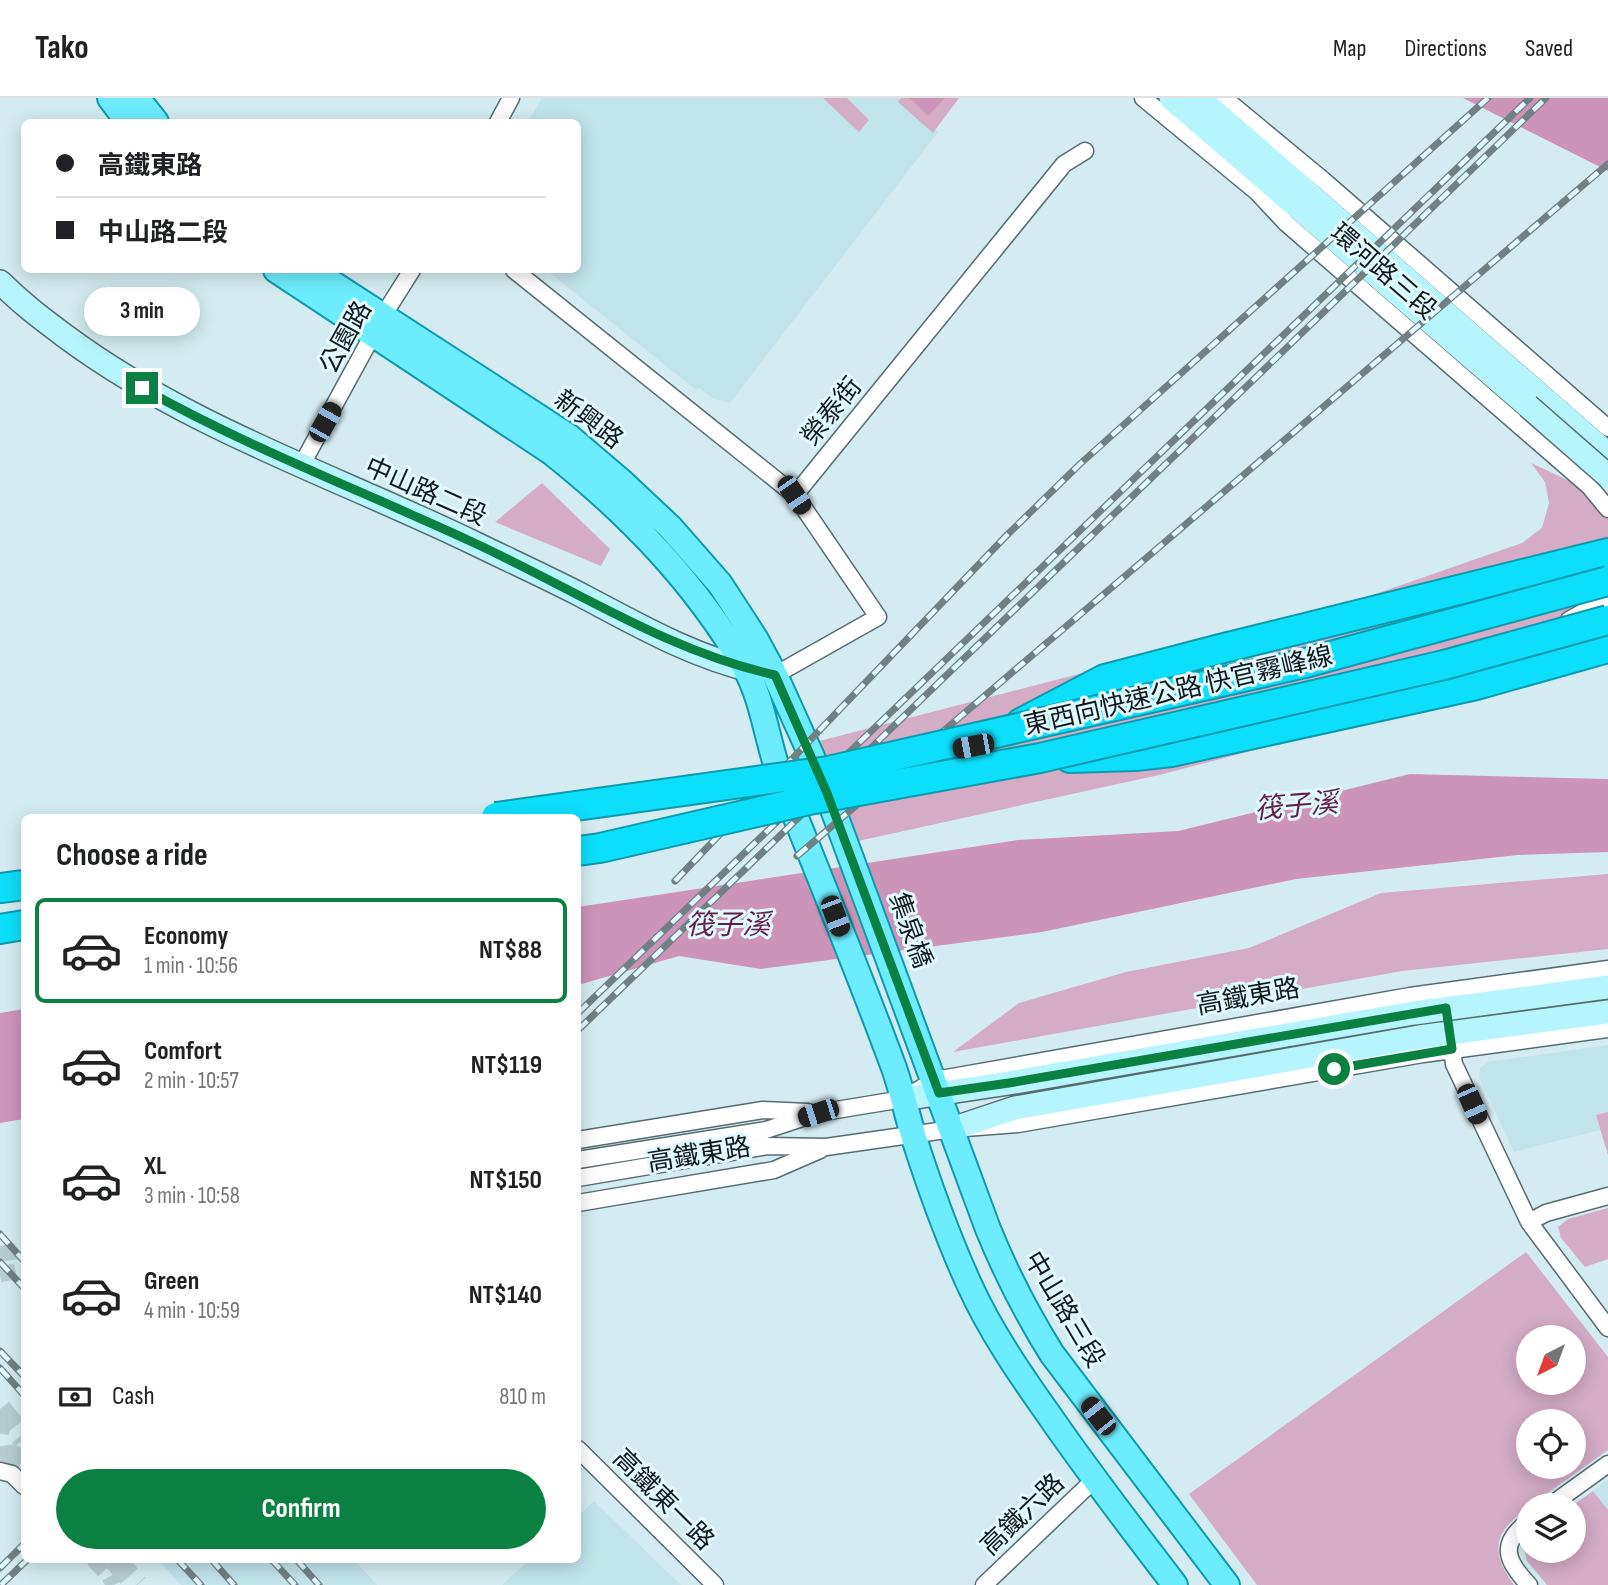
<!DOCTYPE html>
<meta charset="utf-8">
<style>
body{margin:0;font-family:"Sofia Sans Condensed","Noto Sans TC",sans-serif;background:#f6f6f6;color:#202124;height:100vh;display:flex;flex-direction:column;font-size:26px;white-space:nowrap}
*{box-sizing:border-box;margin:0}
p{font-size:23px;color:#757577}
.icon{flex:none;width:38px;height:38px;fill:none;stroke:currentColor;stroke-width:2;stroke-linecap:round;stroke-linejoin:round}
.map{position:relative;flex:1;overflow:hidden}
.panel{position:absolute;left:21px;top:716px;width:560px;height:749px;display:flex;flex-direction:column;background:#fff;border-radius:10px;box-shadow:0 4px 18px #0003}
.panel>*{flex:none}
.top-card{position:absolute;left:21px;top:21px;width:560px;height:154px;border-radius:10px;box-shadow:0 4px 18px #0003;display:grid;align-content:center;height:154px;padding:0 35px;background:#fff}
.needle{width:46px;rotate:221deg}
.buttons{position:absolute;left:1516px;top:1227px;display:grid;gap:14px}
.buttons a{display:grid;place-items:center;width:70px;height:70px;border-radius:50%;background:#fff;box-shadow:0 4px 18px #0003;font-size:35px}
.end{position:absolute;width:32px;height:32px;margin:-16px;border:9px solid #0b8043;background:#fff;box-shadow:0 0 0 4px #fff}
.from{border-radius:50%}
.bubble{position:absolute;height:49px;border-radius:24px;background:#fff;box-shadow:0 4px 18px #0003;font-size:23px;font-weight:700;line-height:49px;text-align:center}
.car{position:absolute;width:21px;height:42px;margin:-21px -10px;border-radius:9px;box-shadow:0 0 5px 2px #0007;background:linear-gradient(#222 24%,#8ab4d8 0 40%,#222 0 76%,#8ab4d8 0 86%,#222 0)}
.top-card b{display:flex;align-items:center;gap:24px;height:66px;font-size:26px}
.top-card b+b{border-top:2px solid #e0e0e0}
.top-card i{width:18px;height:18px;background:#202124}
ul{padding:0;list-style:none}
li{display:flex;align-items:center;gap:21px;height:105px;margin:0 14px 10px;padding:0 21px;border:4px solid transparent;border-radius:10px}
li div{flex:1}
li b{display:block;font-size:26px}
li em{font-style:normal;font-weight:700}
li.on{border-color:#0b8043}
li>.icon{width:63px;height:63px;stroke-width:1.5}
h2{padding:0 35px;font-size:32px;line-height:84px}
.pay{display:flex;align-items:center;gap:18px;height:77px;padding:0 35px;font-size:26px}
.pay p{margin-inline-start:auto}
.action{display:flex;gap:14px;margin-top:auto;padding:14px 35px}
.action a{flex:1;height:80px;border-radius:42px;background:#0b8043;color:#fff;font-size:28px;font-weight:700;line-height:80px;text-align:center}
header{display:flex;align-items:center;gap:42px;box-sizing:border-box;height:98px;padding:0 35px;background:#fff;border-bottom:2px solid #e0e0e0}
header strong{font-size:33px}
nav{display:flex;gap:38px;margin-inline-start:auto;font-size:24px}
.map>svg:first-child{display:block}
.built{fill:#c1e3ea}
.green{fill:#d4acc6;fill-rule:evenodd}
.water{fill:#cd94b9}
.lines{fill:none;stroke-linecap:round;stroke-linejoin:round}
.street-tunnel{stroke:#b7ccd1;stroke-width:16;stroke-dasharray:16 8;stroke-linecap:butt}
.secondary-tunnel{stroke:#b7ccd1;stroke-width:23;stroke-dasharray:23 11;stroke-linecap:butt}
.street-casing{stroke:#566b70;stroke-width:19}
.secondary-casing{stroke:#566b70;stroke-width:26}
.primary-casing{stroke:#0e9aad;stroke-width:28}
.highway-casing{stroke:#0e9aad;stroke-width:32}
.street{stroke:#fff;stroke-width:16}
.secondary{stroke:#b6f5fe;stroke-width:23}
.primary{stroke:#6decfd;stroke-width:24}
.highway{stroke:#0cdffc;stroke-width:28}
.rail-casing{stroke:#708083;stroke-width:7}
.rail{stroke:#e1faff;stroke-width:4.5;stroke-dasharray:13;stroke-linecap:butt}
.secondary-bridge-casing{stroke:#566b70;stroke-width:26;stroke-linecap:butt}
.highway-bridge-casing{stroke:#0e9aad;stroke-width:32;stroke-linecap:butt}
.secondary-bridge{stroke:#b6f5fe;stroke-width:23}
.highway-bridge{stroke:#0cdffc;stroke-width:28}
.route{stroke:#0b8043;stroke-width:9}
.labels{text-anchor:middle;stroke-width:6;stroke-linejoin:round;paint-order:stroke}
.street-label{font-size:26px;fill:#11191b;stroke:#e1faff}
.water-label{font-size:28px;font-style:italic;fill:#611e4f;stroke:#e1faff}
</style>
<header>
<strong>Tako</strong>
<nav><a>Map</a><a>Directions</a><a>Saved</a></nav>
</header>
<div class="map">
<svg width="1608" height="1487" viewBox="0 0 1608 1487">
<rect width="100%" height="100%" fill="#d4ecf1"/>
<path class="built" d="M542,0h357l39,34 -208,271 -16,-4 -15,-11 -3,2 -150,-120h32v-148h-50z
M1608,947v67l-12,3 4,15 -86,22 -35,-75 1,-9 8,-6z
M1608,1381v31l-15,-19z
M594,1403l87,84h-179l28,-26h48v-43z
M157,1461h196l24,26h-196z"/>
<path class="green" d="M823,0h24l22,22 -10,12z
M901,0h58l-26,35 -35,-31z
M1531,365l77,36v159l-449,117 -310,68 -45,-98 534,-138 184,-64 20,-15 7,-25 -4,-21z
M542,385l68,66 -9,17 -106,-44z
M1608,776v75l-206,22 -449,81 66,-49 107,-31 123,-24 132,-55z
M1608,1014v43l-12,-40z
M1608,1110v51l-23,8 -24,-29 -3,-11 10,-8z
M1526,1154l82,105v93l-77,55h-3v3c-34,24 -39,42 -14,77h-257l-68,-91zM1528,1239h45v45h-45zM1528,1323h45v45h-45z
M1593,1393l15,19v75h-61l-20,-24 -4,-17 5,-6v12h45v-45z"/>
<path class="water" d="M910,0h35l-17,18z
M1463,0h145v73z
M1410,676l198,5v73l-90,3 -222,24 -254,53 -281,37 -82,-13 -101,29v-78l440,-67 160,-9z
M24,911v110l-24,4v-110z"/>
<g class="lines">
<path class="street-tunnel" d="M0,1156l24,-4
M0,1176l24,-4
M0,1320l2,9 -2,12
M93,1461l16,17 5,9"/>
<path class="secondary-tunnel" d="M0,1311l24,30
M0,1360l12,-2 12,5
M114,1461l23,26"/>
<defs>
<path id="street" d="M1143,0l114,94 29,31 303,263 19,23
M1224,0l99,82 285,248
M498,24l13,-24
M514,172l281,225 269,-331 21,-13
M301,368l82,-150 29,-46
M1569,522l39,-22
M775,577l103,-58 -83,-122
M1451,943l3,23 75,158 79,106
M578,1042l185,-30 45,2
M578,1062l188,-30 52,-17 85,-14 32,-19 475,-84 198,-27
M578,1080l190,-32 58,1 126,-18 66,-5 405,-70 185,-25
M578,1105l196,-33 46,-20
M1529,1124l17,-9 62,-17
M578,1351l137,136
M0,1373l12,3 12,12
M1551,1407l57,-41
M1528,1424c-30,22 -21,40 1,63
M984,1487l111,-106"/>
<path id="secondary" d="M1171,0l357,308
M1199,0l409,356
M0,184c21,21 41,36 65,54 124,92 273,141 411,208 35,17 70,33 105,51 55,29 112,62 174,76
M903,1001l106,-16 405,-70 194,-26
M952,1031l63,-21 404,-71 189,-25"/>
<path id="primary" d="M110,0l18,24
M137,0l19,24
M276,172l275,182c77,61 143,129 193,214 21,37 23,80 39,119 37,94 76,188 111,283 8,23 13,47 20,70 16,50 34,100 56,148 21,46 50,88 79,129 40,58 83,114 126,170
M312,172l256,166 54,46 48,45 50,57 35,54 20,37 46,102 167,452c18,44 39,85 64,125l175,231"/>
<path id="highway" d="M1021,625l84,-44 115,-30 388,-96
M1070,660l65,-2 36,-4 305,-67 132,-37
M0,790l24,-3
M0,831l24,-4"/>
</defs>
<use href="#street" class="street-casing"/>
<use href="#secondary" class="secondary-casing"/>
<use href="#primary" class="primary-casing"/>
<use href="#highway" class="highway-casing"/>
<use href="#street" class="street"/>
<use href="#secondary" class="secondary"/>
<use href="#primary" class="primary"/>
<use href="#highway" class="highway"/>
<defs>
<path id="rail" d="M797,758l811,-692
M675,783l332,-346 73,-71 408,-366
M578,915l952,-915
M578,932l968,-932
M0,1136l24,27
M0,1164l24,26
M0,1253l24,25
M0,1270l24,27
M177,1461l24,26
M211,1461l23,26
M271,1461l24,26
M296,1461l23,26
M0,1470l24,-24
M1,1487l27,-26"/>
</defs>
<use href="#rail" class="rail-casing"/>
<use href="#rail" class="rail"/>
<defs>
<path id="secondary-bridge" d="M1528,308l80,70"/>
<path id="highway-bridge" d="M496,719l332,-46 477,-108 303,-82
M578,753l22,-3 209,-48 231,-42 404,-93 164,-45"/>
</defs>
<use href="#secondary-bridge" class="secondary-bridge-casing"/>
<use href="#highway-bridge" class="highway-bridge-casing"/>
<use href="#secondary-bridge" class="secondary-bridge"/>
<use href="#highway-bridge" class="highway-bridge"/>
</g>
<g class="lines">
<path class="route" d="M142,290c105,59 218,102 328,153 101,46 196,110 305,134l52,118 112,300 70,-10 437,-75 6,41 -118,20"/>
</g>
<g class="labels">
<g class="street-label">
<text transform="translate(1384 173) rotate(41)" y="9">環河路三段</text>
<text transform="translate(345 239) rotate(-61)" y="9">公園路</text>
<text transform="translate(831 313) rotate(-51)" y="9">榮泰街</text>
<text transform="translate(589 321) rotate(37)" y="9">新興路</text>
<text transform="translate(426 393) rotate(24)" y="9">中山路二段</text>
<text transform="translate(1178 592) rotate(-13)" y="9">東西向快速公路 快官霧峰線</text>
<text transform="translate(911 832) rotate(70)" y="9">集泉橋</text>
<text transform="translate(1248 898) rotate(-10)" y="9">高鐵東路</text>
<text transform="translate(699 1056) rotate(-9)" y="9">高鐵東路</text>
<text transform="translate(1065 1211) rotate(59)" y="9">中山路三段</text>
<text transform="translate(664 1401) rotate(45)" y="9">高鐵東一路</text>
<text transform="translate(1022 1416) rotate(-44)" y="9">高鐵六路</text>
</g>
<g class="water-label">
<text transform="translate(1296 707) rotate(-5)" y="10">筏子溪</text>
<text x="728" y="836">筏子溪</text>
</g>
</g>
</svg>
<div class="buttons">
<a><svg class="needle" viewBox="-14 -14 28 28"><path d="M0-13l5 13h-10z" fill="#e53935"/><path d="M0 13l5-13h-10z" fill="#757577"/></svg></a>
<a><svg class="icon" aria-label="locate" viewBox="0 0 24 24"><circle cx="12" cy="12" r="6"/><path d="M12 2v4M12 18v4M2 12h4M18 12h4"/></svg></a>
<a><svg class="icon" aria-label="layers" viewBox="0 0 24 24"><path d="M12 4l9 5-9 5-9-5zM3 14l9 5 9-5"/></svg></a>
</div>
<i class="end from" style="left:1334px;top:971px"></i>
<i class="end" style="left:142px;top:290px"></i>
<div class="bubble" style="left:84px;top:189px;width:116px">3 min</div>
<i class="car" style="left:325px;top:324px;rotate:29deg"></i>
<i class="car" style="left:794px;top:397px;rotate:146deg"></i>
<i class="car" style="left:973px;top:648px;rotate:259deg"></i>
<i class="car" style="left:835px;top:818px;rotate:159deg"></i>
<i class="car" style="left:1472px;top:1006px;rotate:156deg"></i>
<i class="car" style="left:818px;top:1015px;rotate:252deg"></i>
<i class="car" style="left:1098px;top:1318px;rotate:322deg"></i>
<div class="top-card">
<b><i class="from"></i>高鐵東路</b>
<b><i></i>中山路二段</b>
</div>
<section class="panel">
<h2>Choose a ride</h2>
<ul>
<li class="on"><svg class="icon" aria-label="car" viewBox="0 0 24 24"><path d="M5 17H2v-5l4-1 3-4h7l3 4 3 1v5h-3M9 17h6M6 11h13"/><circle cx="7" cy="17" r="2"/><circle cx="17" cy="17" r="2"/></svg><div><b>Economy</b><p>1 min · 10:56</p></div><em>NT$88</em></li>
<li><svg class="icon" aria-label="car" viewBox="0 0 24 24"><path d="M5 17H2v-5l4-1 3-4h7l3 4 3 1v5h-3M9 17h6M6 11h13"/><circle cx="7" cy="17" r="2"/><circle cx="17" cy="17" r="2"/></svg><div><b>Comfort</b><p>2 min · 10:57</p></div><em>NT$119</em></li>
<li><svg class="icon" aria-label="car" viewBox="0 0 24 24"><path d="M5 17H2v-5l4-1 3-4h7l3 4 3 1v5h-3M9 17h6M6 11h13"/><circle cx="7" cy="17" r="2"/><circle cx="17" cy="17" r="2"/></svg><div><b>XL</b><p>3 min · 10:58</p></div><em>NT$150</em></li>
<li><svg class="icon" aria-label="car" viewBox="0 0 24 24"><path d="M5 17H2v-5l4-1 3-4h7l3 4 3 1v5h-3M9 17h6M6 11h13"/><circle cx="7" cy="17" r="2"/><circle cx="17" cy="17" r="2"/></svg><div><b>Green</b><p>4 min · 10:59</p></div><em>NT$140</em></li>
</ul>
<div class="pay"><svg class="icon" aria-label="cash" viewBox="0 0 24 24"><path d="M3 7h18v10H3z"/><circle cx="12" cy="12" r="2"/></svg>Cash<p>810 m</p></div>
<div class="action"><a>Confirm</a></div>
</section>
</div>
